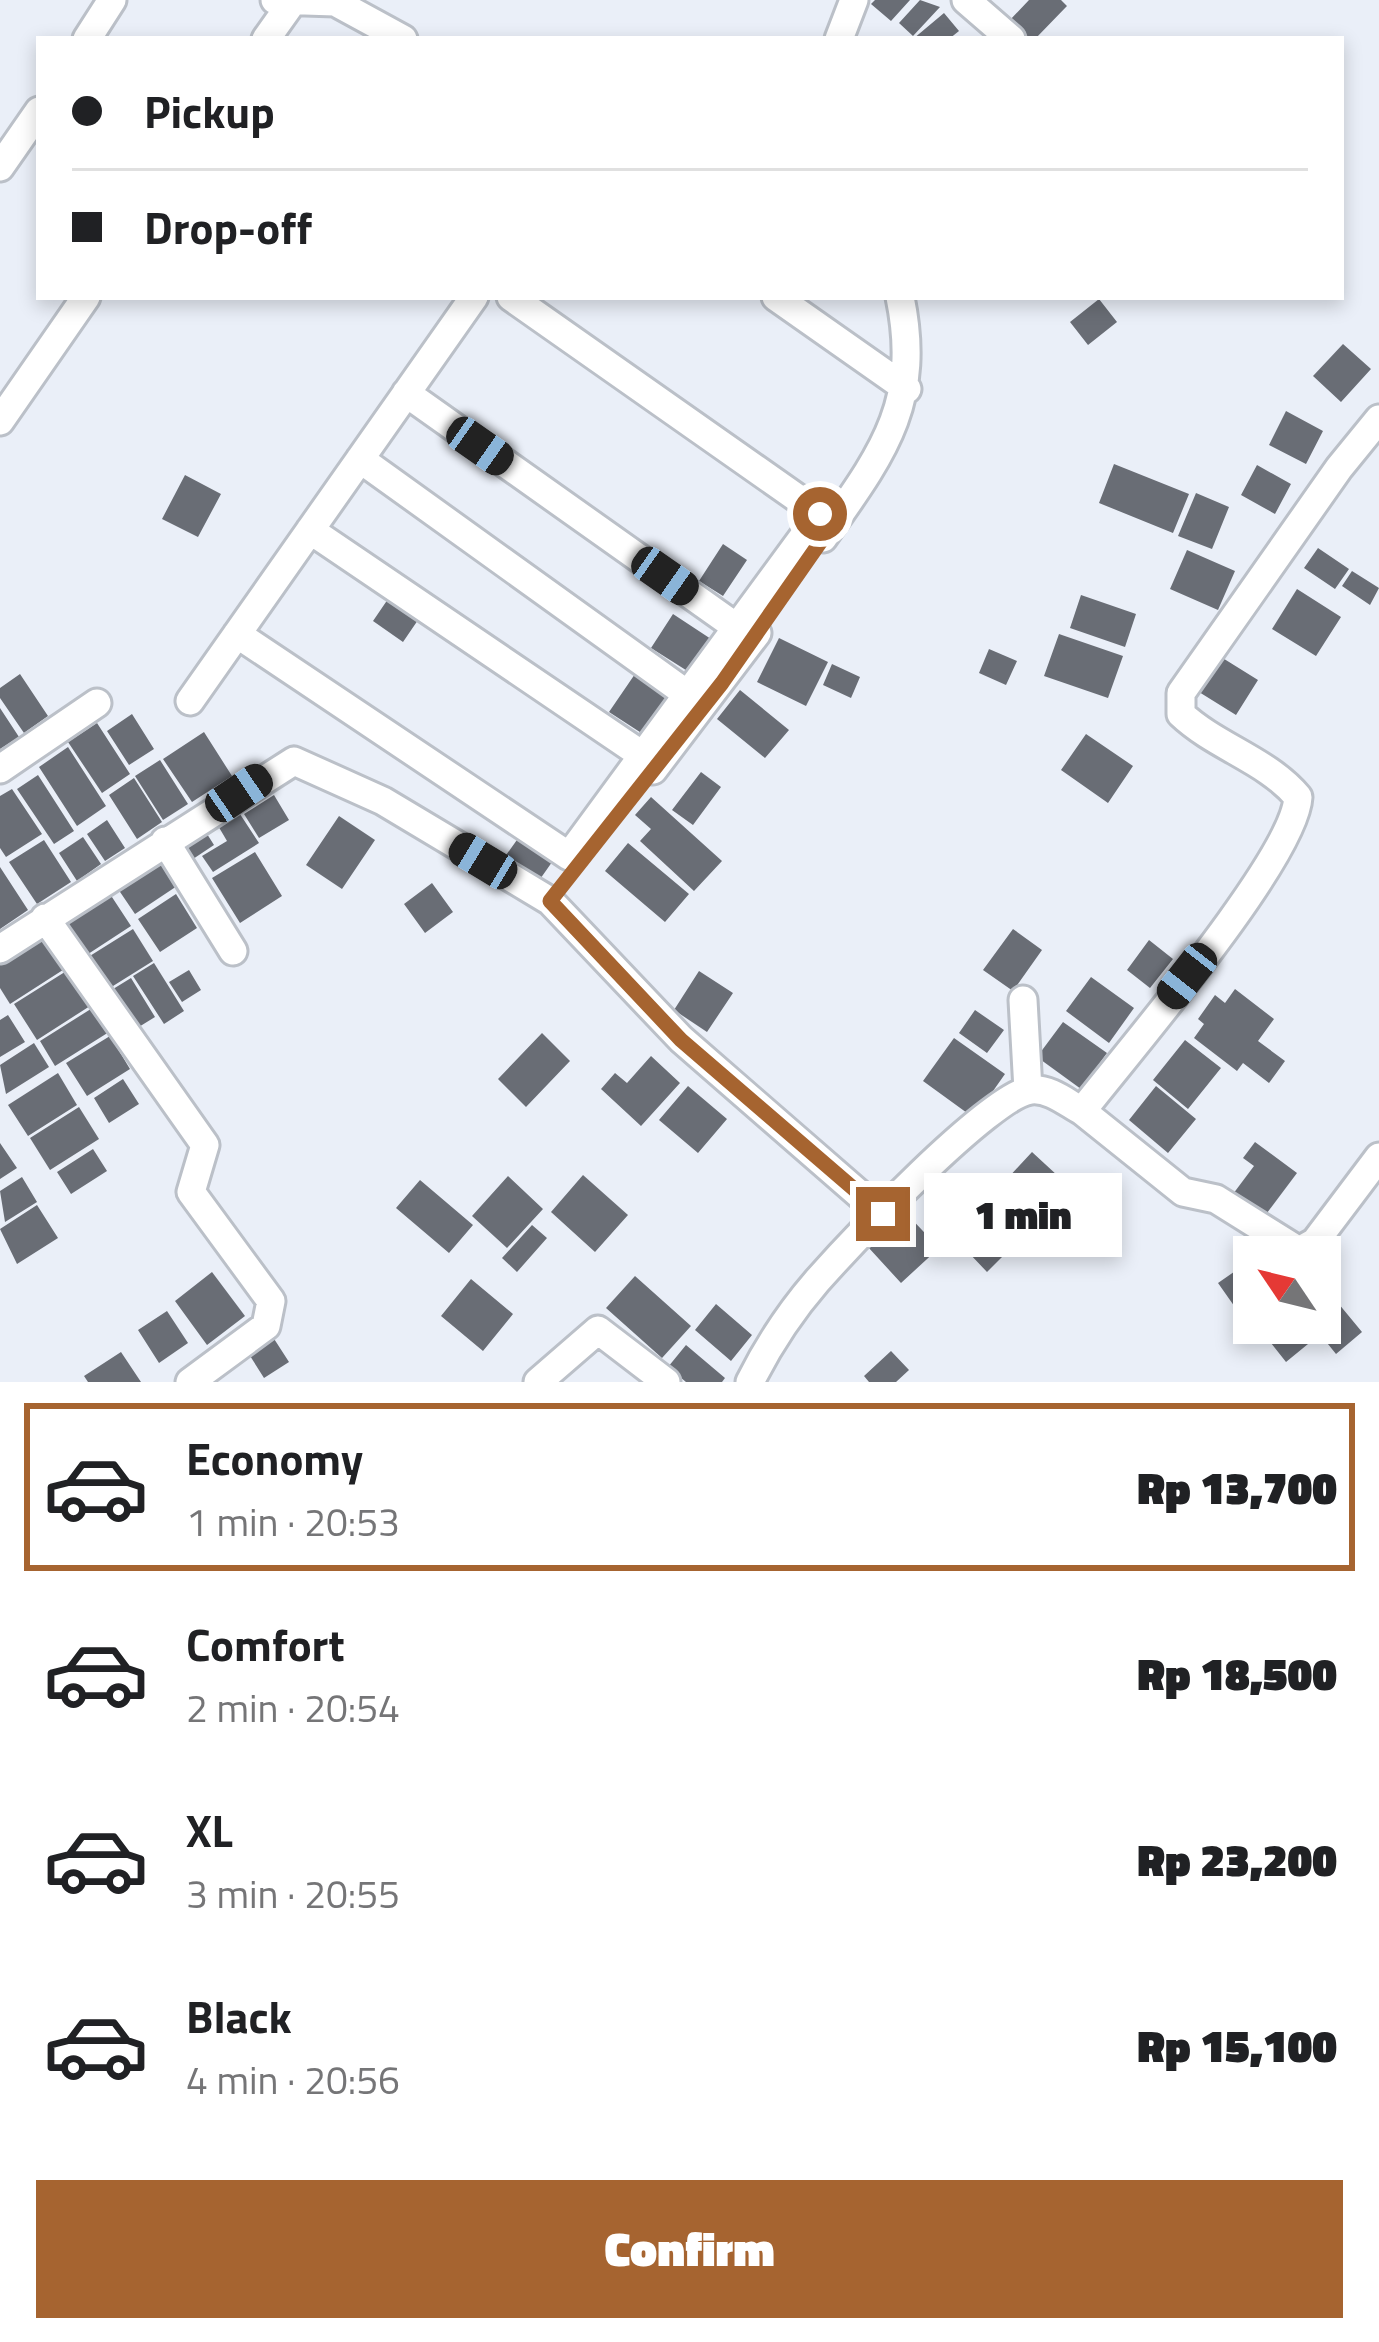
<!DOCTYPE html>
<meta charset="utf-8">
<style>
body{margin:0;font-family:"Titillium Web",sans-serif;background:#f6f6f6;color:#202124;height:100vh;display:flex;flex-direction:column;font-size:45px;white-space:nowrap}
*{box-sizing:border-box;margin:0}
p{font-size:39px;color:#757577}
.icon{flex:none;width:66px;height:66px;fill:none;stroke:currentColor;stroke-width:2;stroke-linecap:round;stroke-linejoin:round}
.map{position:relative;height:1382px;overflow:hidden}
.details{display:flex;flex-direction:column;background:#fff;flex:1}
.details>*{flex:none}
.hud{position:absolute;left:36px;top:36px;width:1308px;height:264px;border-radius:0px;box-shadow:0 6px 18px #0003;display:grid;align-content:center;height:264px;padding:0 36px;background:#fff}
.needle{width:78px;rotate:305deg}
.buttons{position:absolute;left:1233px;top:1236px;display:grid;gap:24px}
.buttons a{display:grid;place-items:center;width:108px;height:108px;border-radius:0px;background:#fff;box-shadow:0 6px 18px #0003;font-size:60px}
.end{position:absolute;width:54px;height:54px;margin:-27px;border:15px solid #a66430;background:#fff;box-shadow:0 0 0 6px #fff}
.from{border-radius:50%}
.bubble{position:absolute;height:84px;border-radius:0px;background:#fff;box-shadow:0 6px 18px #0003;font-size:39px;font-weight:800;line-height:84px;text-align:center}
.car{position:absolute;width:36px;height:72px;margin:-36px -18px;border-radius:15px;box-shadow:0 0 9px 3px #0007;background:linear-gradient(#222 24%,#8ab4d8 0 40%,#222 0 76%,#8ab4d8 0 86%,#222 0)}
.hud b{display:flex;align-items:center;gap:42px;height:114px;font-size:45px}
.hud b+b{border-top:3px solid #e0e0e0}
.hud i{width:30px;height:30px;background:#202124}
ul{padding:21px 0 0;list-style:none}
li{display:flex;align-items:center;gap:36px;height:168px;margin:0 24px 18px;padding:0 12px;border:6px solid transparent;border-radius:0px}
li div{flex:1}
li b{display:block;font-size:45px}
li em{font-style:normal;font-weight:800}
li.on{border-color:#a66430}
li>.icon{width:108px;height:108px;stroke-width:1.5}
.button{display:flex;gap:24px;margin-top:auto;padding:24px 36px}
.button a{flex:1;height:138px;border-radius:0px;background:#a66430;color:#fff;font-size:48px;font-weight:800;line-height:138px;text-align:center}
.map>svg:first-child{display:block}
.building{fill:#696d75}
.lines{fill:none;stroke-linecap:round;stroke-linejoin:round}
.street-casing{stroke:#bbc0c8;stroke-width:33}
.street{stroke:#fff;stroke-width:27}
.route{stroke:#a66430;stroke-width:15}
</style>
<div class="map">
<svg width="1379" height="1382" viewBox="0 0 1379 1382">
<rect width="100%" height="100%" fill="#eaeff8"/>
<path class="building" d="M875,0h35l-19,21 -20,-17z
M920,0l20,7 -27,29 -14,-13z
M1029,0h32l6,6 -32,33h-8l-18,-18z
M944,13l15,18 -10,8h-36z
M1099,299l18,23 -29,23 -18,-23z
M1343,344l28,25 -30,33 -28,-26z
M1286,411l37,20 -17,33 -37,-19z
M1114,464l75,30 -16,39 -74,-30z
M1257,465l34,19 -16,30 -34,-19z
M185,475l36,19 -23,43 -36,-18z
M1196,493l33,14 -17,42 -34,-13z
M723,544l24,16 -24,36 -24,-15z
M1318,548l31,21 -14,20 -31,-21z
M1187,550l48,21 -17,39 -48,-21z
M1352,571l27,17 -9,17 -28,-19z
M401,580l30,21 -28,41 -30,-21z
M1297,589l44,28 -25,39 -44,-27z
M1081,595l55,19 -11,33 -55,-19z
M673,614l38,25 -22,33 -38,-24z
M1059,634l64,22 -15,42 -64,-22z
M779,638l49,24 -22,44 -49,-24z
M989,649l28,12 -11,24 -27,-12z
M1221,657l37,23 -22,35 -37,-23z
M832,664l28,13 -9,21 -28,-13z
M20,674l28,42 -24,17 -24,-35v-10z
M635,674l37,25 -26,37 -37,-24z
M740,690l49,40 -24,28 -48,-39z
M0,708l19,29 -19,12z
M132,714l22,35 -25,16 -22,-34z
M97,723l33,51 -28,19 -34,-51z
M204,732l28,44 -40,26 -29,-43z
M1086,734l47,32 -25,37 -47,-33z
M68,747l38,59 -29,20 -38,-59z
M160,760l28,44 -25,16 -28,-44z
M701,772l20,15 -28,38 -21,-15z
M38,775l36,56 -20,13 -37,-55z
M134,778l28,44 -25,17 -28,-44z
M12,789l30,45 -36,23 -6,-9v-52z
M274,795l15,25 -30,18 -15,-24z
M651,797l71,64 -28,30 -54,-50 11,-12 -16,-14z
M238,811l21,32 -46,29 -11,-16 25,-15 -10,-17z
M339,816l36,24 -33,49 -36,-24z
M107,820l18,28 -20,13 -18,-27z
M202,826l12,19 -24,16 -13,-20z
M524,830l33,25 -19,27 -34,-24z
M83,837l18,27 -24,17 -18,-28z
M44,840l27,42 -34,22 -28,-42z
M628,843l61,51 -24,28 -60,-51z
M255,852l27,44 -42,27 -28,-45z
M158,858l19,28 -42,28 -19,-28z
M0,867l28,43 -28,19z
M432,883l21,29 -28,21 -21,-29z
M108,891l23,35 -49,32 -22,-36z
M176,894l21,34 -37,24 -22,-33z
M133,929l20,32 -48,30 -20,-32z
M1013,929l29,21 -29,41 -30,-21z
M43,932l23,36 -56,36 -10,-16v-29z
M1149,940l24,19 -23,29 -23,-18z
M154,963l30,48 -20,13 -31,-48z
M68,970l22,36 -53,34 -23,-36z
M189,970l12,20 -19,12 -13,-20z
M699,971l34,22 -26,39 -33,-22z
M1091,977l43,31 -25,35 -43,-32z
M131,978l24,39 -26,16 -24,-39z
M1235,989l39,30 -16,22 27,20 -16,22 -26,-20 -6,8 -43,-33 10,-14 -6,-5 17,-24 10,8z
M94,1007l15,25 -54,34 -15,-25z
M975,1010l29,20 -17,23 -28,-20z
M8,1015l17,27 -25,15v-37z
M1063,1022l44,31 -26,36 -44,-32z
M542,1033l28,28 -44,46 -28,-28z
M110,1036l20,33 -43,27 -21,-33z
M954,1038l51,36 -31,44 -51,-37z
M1185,1040l36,28 -33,41 -35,-29z
M34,1043l15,24 -43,27 -6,-29z
M651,1056l29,27 -39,43 -40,-37 14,-16 12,10z
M58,1073l19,32 -49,31 -20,-31z
M123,1079l16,25 -30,19 -15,-25z
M688,1086l39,33 -29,34 -39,-33z
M1156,1086l40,33 -28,34 -39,-33z
M79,1107l20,32 -49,31 -20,-32z
M1255,1142l42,31 -36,48 -31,-23 24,-32 -11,-8z
M0,1143l17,25 -17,11z
M93,1149l14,22 -36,23 -14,-22z
M1032,1152l26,24 -24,27 -27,-24z
M583,1175l45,40 -33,37 -44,-40z
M508,1176l35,33 -36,39 -35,-32z
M22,1177l15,25 -32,20 -5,-31z
M420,1180l53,45 -24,28 -53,-45z
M980,1202l38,39 -31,31 -38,-40z
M37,1205l21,33 -41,26 -17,-35z
M905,1212l34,36 -38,35 -33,-36z
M532,1225l15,13 -30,34 -15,-14z
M1254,1258v39l-17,13 -19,-27z
M212,1272l33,44 -38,29 -32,-44z
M635,1276l56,50 -29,32 -56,-50z
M471,1279l42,35 -30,37 -42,-35z
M1324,1286l38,46 -26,22 -25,-31h9z
M716,1304l36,31 -21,26 -36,-31z
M167,1311l21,32 -29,20 -21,-33z
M1255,1323h36l17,21 -22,18z
M269,1331l20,31 -25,16 -19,-30z
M686,1345l39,33 -3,4h-36l-18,-15z
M891,1351l18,19 -13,12h-27l-5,-6z
M121,1352l20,30h-53l-4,-6z"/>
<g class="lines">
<defs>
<path id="street" d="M275,0l60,2 68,37
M966,0l45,39
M87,39l25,-39
M266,39l27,-38
M839,39l15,-39
M0,167l39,-56
M511,297l309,217
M776,297l131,92
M406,393l333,236
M0,421l86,-124
M360,459l327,235
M310,530l332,225
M823,538c59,-84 99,-134 77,-241
M237,634l332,222 251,-342 13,10
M190,701l284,-404
M0,769l97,-66
M653,770l104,-137
M165,841l68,110
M45,918l160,227 -14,47 80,109 -5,25 -76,56
M0,949l294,-188 89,40 167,100 131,138 201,175
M1023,1000l5,90
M1082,1111l101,81 33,7 83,52 16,-9 64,-85
M538,1382l60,-52 68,52
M750,1382c18,-36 41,-71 67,-101 32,-36 174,-187 214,-191 19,-2 36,13 51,21 45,-58 213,-253 216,-314 -31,-37 -82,-50 -117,-83v-21l158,-225 40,-49"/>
</defs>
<use href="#street" class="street-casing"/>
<use href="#street" class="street"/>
</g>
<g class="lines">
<path class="route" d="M820,514l13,10 -111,159 -172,218 131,139 202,174"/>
</g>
</svg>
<div class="buttons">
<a><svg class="needle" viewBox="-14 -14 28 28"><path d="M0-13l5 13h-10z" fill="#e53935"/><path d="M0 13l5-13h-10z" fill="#757577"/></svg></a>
</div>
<i class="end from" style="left:820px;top:514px"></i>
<i class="end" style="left:883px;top:1214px"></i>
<div class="bubble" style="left:924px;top:1173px;width:198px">1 min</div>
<i class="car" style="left:480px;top:446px;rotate:125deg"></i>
<i class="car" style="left:665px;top:576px;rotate:125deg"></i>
<i class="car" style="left:239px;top:793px;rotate:56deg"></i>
<i class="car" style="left:483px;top:861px;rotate:301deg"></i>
<i class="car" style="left:1187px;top:976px;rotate:218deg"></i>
<div class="hud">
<b><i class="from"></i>Pickup</b>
<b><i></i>Drop-off</b>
</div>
</div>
<section class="details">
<ul>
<li class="on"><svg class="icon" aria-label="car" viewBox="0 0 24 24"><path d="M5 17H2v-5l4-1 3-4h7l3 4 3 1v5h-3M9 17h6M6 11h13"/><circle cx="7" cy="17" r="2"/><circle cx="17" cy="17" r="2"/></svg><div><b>Economy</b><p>1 min · 20:53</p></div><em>Rp 13,700</em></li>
<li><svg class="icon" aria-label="car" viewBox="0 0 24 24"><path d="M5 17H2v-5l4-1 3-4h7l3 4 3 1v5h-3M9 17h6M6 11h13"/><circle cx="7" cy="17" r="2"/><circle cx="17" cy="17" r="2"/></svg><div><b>Comfort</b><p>2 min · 20:54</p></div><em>Rp 18,500</em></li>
<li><svg class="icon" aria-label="car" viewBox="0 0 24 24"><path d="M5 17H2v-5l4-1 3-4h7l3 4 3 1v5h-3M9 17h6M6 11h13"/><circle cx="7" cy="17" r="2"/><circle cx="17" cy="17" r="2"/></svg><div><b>XL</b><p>3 min · 20:55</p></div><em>Rp 23,200</em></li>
<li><svg class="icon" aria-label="car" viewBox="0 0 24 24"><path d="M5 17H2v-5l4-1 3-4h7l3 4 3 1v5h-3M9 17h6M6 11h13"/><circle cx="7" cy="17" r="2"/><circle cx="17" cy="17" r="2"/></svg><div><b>Black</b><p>4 min · 20:56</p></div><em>Rp 15,100</em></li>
</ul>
<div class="button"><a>Confirm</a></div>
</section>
